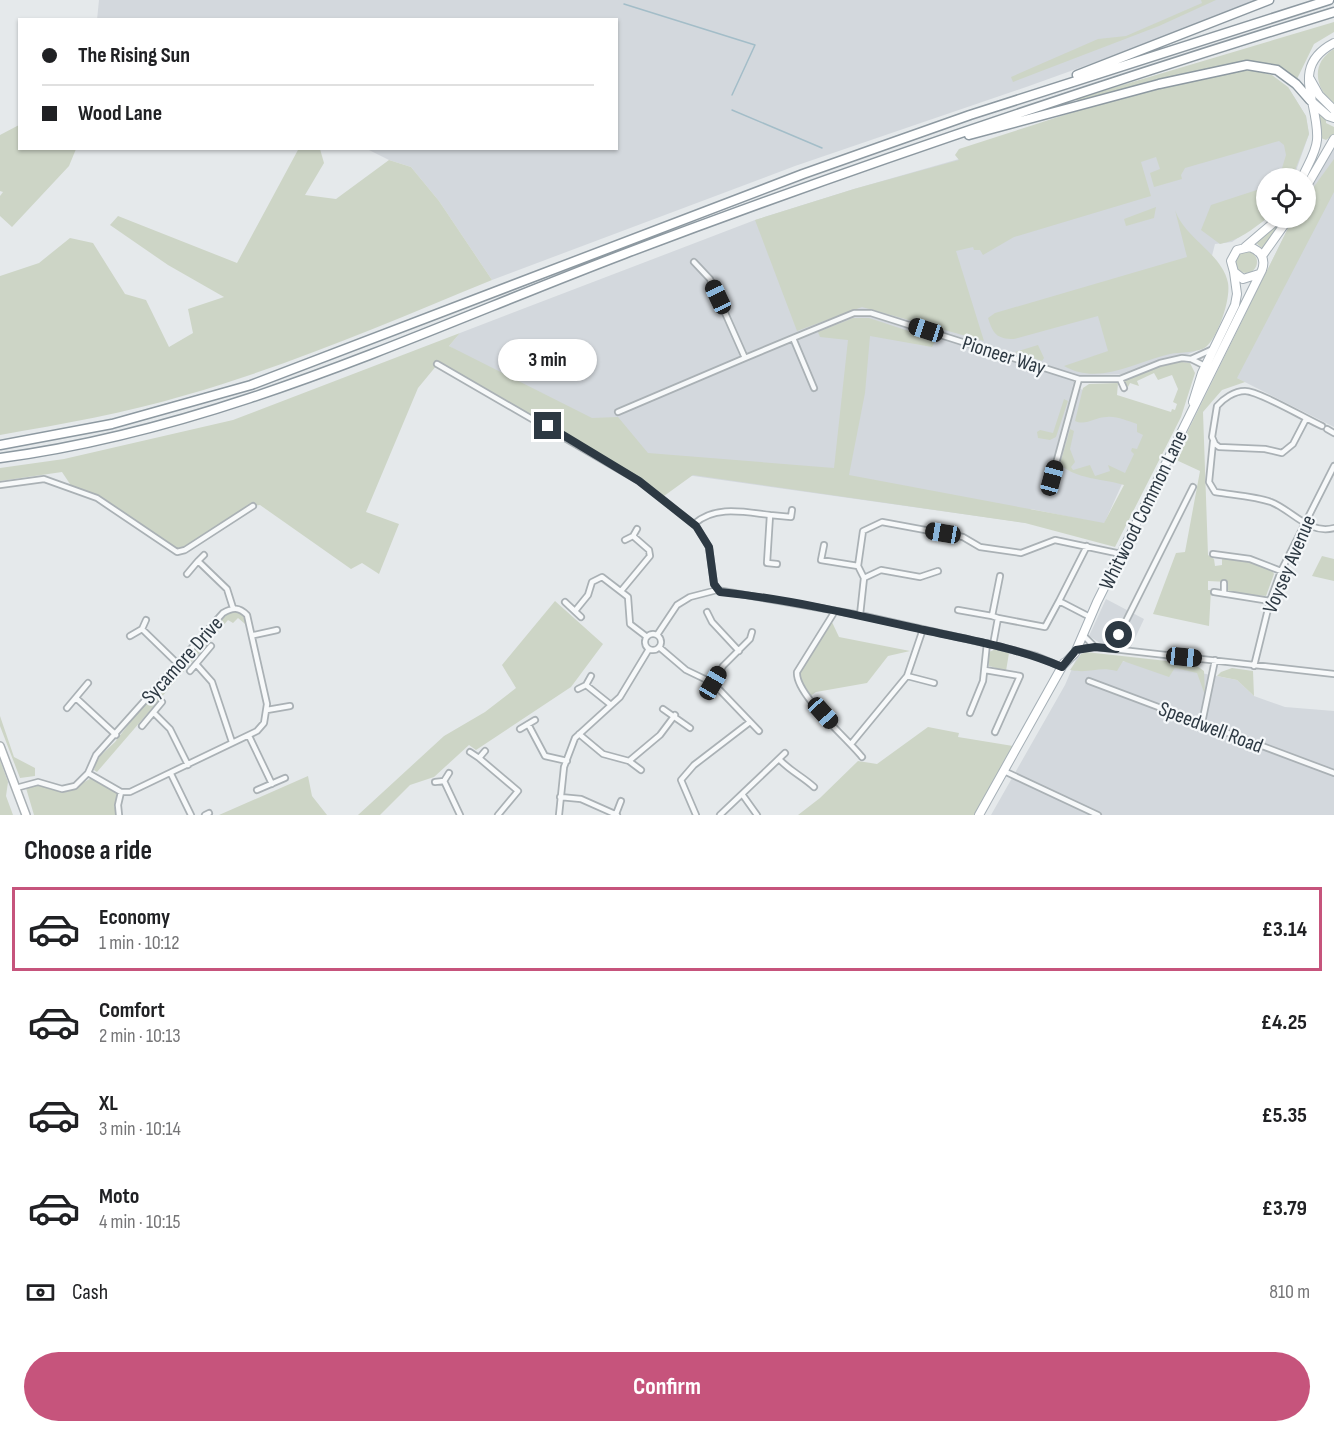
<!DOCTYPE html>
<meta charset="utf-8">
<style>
body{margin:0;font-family:"Sofia Sans Condensed",sans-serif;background:#f2f2f2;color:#202124;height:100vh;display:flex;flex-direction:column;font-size:22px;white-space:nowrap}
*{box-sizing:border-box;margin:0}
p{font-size:20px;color:#757577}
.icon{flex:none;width:33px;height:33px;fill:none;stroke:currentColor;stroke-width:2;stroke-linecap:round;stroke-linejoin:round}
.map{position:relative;height:815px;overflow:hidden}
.panel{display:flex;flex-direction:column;background:#fff;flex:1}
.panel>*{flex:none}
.top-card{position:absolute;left:18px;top:18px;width:600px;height:132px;border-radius:0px;box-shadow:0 2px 4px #0004;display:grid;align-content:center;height:132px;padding:0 24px;background:#fff}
.tools{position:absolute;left:1256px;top:168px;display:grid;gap:12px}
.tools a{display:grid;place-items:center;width:60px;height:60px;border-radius:50%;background:#fff;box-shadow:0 2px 4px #0004;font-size:30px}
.end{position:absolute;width:27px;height:27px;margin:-14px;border:8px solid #2d3943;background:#fff;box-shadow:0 0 0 3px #fff}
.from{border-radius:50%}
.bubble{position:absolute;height:42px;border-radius:21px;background:#fff;box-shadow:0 2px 4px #0004;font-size:20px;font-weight:700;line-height:42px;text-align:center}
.car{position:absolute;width:18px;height:36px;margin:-18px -9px;border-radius:8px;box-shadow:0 0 4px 2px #0007;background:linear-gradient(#222 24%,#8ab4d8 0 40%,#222 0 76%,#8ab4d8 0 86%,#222 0)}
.top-card b{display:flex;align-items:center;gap:21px;height:57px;font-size:22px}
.top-card b+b{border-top:2px solid #e0e0e0}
.top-card i{width:15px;height:15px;background:#202124}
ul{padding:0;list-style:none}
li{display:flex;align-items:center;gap:18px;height:84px;margin:0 12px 9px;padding:0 12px;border:3px solid transparent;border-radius:0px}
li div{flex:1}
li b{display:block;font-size:22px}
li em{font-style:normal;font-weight:700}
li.active{border-color:#c6547c}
li>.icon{width:54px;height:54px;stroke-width:1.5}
h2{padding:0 24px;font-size:27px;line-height:72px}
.pay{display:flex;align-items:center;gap:15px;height:66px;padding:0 24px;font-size:22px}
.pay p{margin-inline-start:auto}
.action{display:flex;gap:12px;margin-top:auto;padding:12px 24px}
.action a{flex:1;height:69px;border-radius:36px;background:#c6547c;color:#fff;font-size:24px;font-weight:700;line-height:69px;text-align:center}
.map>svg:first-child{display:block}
.built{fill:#d3d8dd}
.green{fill:#cdd5c6}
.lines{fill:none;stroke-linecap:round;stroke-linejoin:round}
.stream{stroke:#a3bdc8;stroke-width:1.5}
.street-casing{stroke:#aab1b5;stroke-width:8}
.secondary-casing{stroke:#aab1b5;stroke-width:10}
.primary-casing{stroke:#a5afb6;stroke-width:10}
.highway-casing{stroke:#8d99a1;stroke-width:11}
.street{stroke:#f7f9fa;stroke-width:4.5}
.secondary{stroke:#fff;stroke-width:7}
.primary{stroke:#fff;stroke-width:8}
.highway{stroke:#fff;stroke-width:8}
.route{stroke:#2d3943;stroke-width:8}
.labels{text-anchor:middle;stroke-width:4.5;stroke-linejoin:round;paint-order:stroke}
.street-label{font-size:21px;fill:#2d3943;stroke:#f4f7f9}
</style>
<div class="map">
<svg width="1334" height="815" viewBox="0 0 1334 815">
<rect width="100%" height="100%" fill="#e5e9eb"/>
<path class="built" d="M99,0h1159l-90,36 -139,50 -234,80 -303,114 -53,-79 -28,-34 -22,-7 -22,-11 249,-1v-128h-519z
M1288,87l18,29 3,18 -13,37 -4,7h-26l1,40 -35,24 -17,2 -11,43 -12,9 4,55 -59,23 -45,1 -20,11 81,29 -49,109 -73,-15 -5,14 -375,-53 -202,-124 11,-13 295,-113 99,-31 105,-30z
M1334,148v279l-115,-58 74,-151h12v-22z
M1106,599l38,20 -13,28 -31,-4 -11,-7z
M1077,657l53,5 39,14 6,-8 62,12 17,16 31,11 49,4v104h-343l74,-130z"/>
<path class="green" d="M1201,0h15l-57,26 -146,56 -2,-5 87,-38 28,-3 76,-33z
M1334,22v10l-20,12 -17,35c-20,-13 -34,-18 -58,-16l-157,37h-10z
M1334,49v55c-19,-15 -24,-41 0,-55z
M1251,70l21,5 16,12 18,29 3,18 -17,44h-13l7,-23 -2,-10 -5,-4 -94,27 -4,7 1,4 -28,8 -4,-14 10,-4 -4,-12 -15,5 10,34 -137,41 -31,18 -3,-5h-6l-1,-3 -17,4 28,90 -122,-34 -65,24 -42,-111 99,-31 105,-29 -4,-5 4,-6c95,-30 193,-66 292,-79z
M1319,114l7,5v4l8,4v7l-8,6 -5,-2z
M19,125l1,23 56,1 -7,17 -57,61 -12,-11v-20l3,-4 -3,-1v-56z
M299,148l21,1 4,14 -19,32 31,4 53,-39 22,7 28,34 53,79c-100,41 -201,85 -306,115 -60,18 -124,29 -186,40v-159l39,-13 31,-25 23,5 32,51 21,6 23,47 24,-14 -5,-24 36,-12 -56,-32 -58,-40 8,-9 119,47z
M1334,159v33l-97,186 8,4 -23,8 -19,22 5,143 6,4 1,7 7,-1v-6l5,-4 44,13 3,6 -8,22 -36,-3 -3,-4 1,-7 -20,-1v9h3l-2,36 -56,-12 23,-61 9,-1 15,-81 -26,-12 119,-241h12v-19z
M1266,187l1,31c-15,12 -28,22 -47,26l-19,-14 10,-25z
M1156,207l-2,11 -28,8 -2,-7z
M1175,210c10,29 47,43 53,73 3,16 -10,54 -22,64 -8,6 -26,5 -36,7 -35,8 -71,32 -106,12l44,-15 -10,-35 -84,23c-17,0 -21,-5 -26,-21l7,-5 192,-56z
M1283,218h2l-23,30 -6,-5z
M1235 262a11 11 0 1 1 22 0a11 11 0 1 1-22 0Z
M853,318h16l67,22 -4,7 -62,-11 -5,57 -16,82 255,48 20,-38c-19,-6 -50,-6 -64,-21l10,-35 4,2 -4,18 5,13 -4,5 2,3 17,-5 5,11 15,-5 -2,-6 17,8 9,-19 -3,-3 1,-3 5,1 6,-14 -6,-3v-8c-10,-3 -20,-8 -30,-7 -12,0 -21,9 -32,4l8,-33 6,-4 29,-1 -1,12 54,17 1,-3 3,1 2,-6 -4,-2 5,-13 -6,-14 -14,5 -4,-7 -17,8 2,5 -9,-3 -2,4 -5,-7 52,-19 15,2 5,10 -14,44 -66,130 -90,-24 -332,-48 -29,21 -227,-131 -19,23 -52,124 33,12 -20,50 -17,-11 -11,6 -91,-64 -7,1 -76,46 -76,-51 -29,-14 -10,-15 -62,9v-13l64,-9 169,-39 227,-87 -11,13 143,72 26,-1 30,36 186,15 14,-128 -28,-3 -2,-5z
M1038,345l6,13 -2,3 -27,-9z
M1064,399l4,2 -12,36 -6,3 -12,-2 -1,-6 3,-2 13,3z
M1322,556l12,3v22l-22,-5z
M555,601l48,43 -32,43 -95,63 -7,-5 -35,32 -24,8 -30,30h-22l86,-79 41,-24 31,-24 -14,-23z
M234,611l11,5 6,13 -13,-11 -5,5 -5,-3 -131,152 -3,-2 3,-11 18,-17 23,-30 90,-100z
M831,620l8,17 71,14 -22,5 -21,27 -51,9 -7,5 -12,-20v-5z
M996,649l13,4 -3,18 -17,-5v-14z
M1086,652l108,12 10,7 1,24 -8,-22 -22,-5 -6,9 -46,-16 -6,10c-20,-5 -26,3 -47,-1l11,-16z
M1232,668l21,3 1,25 -17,-16 -20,-4 4,-4z
M0,716l14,41 21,11v8l-15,2 -20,-52z
M928,727l31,6 -1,4 55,9 -39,69h-176l22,-17 38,-37 19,3z
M0,760l8,22 -2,14 7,19h-13z
M308,776l4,20 15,19h-108z
M93,777l25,17 -4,12 5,9h-85l-8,-27 12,-3 29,7z"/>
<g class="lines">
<path class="stream" d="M624,4l131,41 -23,50
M732,110l90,38"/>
<defs>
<path id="street" d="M694,262l16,17 35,79 48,-20
M1191,359l22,-10
M437,364l202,117 57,45 13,21 5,37 3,6
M814,388l-21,-50 61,-25h17l208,66
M1124,388l-4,-9 40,-16 22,-5 9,1 16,8
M618,412l127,-54
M1306,419l-13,25 -11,9 -17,-4 -46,-2 -4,-3 -3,-7 5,-31c6,-7 17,-15 28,-15 14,0 61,28 77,35
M1327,429l7,4
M1213,442l-4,40 6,10c17,3 39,4 56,10 21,8 38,33 63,26
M1052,478l27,-99h41
M0,485l44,-6 53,19 80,54 8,-2 68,-44
M694,524c21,-19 50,-12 76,-9
M625,540l8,-4 4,-7
M824,545l-3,15 37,6
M1087,546l-28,55 29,15
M1213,554l37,5 31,12
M204,555l-6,6 29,28 6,19
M777,564l-10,-1 3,-48 21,2 1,-7
M187,574l11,-13
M864,578l17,-8 39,7 18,-6
M621,591l29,-35 -1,-6 -16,-14
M1214,592l56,9
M1224,593v-10
M565,602l16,15
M958,610l34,6
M575,611l13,-16 4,-13 10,-5 26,20 2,27 17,13
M835,611l-38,61c-2,22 50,66 65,85
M707,612l5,10 27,29
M860,615l4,-37 -6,-12 5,-35 19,-9 81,15 17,10 41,6 34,-13 66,14
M998,618l-6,-2 8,-40
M142,629l36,35
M645 642a8 8 0 1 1 16 0a8 8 0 1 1-16 0Z
M254,635l23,-5
M657,635l20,-30 13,-8 27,-7 143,25 133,30 43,11 26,11
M1083,635l12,12
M130,636l12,-7 4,-9
M993,645l5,-27 47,9 14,-26
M659,647l27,23 27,13 46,48
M1078,649l17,-2 239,27
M1117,649l2,-14 74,-148
M196,664l16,18 20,60
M1254,666l16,-65 11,-30 53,-105
M985,670l35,6 -25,56
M190,671l21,-25
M907,676l27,7
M1089,681l245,92
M713,683l10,-17 27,-27 2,-7
M586,685l25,20
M578,689l8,-4 5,-9
M76,698l40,37
M67,708l21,-25
M663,709l27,19
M267,710l23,-4
M154,713l16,16 18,36
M970,713l13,-32 4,-38
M1202,723l13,-63
M528,724l17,32 22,5
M142,726l20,-24
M520,729l15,-9
M579,734l24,20 26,7 31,-26 15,-20
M249,736l23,48
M851,744l56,-68 16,-47
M485,751l-6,7 39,33 -20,24
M470,752l9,6
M779,759c11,12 23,17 35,28
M629,761l12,9
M1004,771l94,44
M171,774l20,41
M444,781l16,34
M435,782l9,-1 5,-8
M16,788l22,-6 24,7 13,-3 13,-13 8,-18 127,-142c10,-6 16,-6 24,2l20,89 -3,19 -7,8 -127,61h-9l-33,-19
M257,790l28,-12
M742,794l15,21
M560,797l21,2 36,16
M616,814l5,-13
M119,815l-1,-10 3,-13
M205,815l4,-2
M559,815l5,-48 11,-29 45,-41 29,-48
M696,815l-15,-35 13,-15 56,-43
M720,815l65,-62"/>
<path id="secondary" d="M0,746l26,69"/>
<path id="primary" d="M1310,79l9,16 15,15
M1311,101l17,15 6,2
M1302,178c5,-12 14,-25 15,-38 3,-37 -29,-73 17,-97
M1305,189l29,-50
M1245,247l34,-29
M1262,256l27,-38
M1193,402l9,-29 33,-68 2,-11 -3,-22
M1062,666l13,-13 22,-51 165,-332c4,-11 -1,-19 -12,-23l-13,3 -6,11 3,11 9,7 16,-5
M979,815l85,-152"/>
<path id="highway" d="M1077,75l192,-75
M969,135l190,-51 88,-19 30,5 19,14 14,16
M0,445l112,-21 139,-39 552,-211 167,-59 359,-115
M0,458c220,-29 419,-126 624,-204 234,-89 471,-168 710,-242"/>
</defs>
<use href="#street" class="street-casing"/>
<use href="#secondary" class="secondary-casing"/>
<use href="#primary" class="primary-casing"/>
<use href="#highway" class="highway-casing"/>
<use href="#street" class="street"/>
<use href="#secondary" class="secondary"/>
<use href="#primary" class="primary"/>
<use href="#highway" class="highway"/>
</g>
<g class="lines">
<path class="route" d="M548,426l91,55 57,45 13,21 5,37 6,8c68,7 137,23 204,38 46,10 94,18 138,37l14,-17 19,-3 21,2 3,-14"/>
</g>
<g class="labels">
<g class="street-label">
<text transform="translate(1004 355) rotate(18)" y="7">Pioneer Way</text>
<text transform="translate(1143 510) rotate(-64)" y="7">Whitwood Common Lane</text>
<text transform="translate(1289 564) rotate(-67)" y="7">Voysey Avenue</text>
<text transform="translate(182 660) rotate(-48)" y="7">Sycamore Drive</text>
<text transform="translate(1211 727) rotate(21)" y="7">Speedwell Road</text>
</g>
</g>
</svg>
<div class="tools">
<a><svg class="icon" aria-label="locate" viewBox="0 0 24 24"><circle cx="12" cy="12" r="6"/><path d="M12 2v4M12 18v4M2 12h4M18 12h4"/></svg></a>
</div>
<i class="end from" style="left:1119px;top:635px"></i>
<i class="end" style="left:548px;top:426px"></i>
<div class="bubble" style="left:498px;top:339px;width:99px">3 min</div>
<i class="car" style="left:718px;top:297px;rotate:335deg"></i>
<i class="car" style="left:926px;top:330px;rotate:288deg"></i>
<i class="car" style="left:1052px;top:478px;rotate:15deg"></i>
<i class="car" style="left:943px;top:533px;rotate:280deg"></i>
<i class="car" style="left:1184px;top:657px;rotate:96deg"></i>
<i class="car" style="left:713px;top:683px;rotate:30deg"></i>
<i class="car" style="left:823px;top:713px;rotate:138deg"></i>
<div class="top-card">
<b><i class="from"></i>The Rising Sun</b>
<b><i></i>Wood Lane</b>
</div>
</div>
<section class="panel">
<h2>Choose a ride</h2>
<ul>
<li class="active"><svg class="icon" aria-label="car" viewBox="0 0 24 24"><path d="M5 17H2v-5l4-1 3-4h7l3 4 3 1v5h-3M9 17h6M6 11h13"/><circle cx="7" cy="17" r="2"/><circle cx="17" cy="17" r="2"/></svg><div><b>Economy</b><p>1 min · 10:12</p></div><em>£3.14</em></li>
<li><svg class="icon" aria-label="car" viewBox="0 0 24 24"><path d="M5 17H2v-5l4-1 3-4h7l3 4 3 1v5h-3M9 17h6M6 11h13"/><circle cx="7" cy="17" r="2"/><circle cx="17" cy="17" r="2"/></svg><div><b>Comfort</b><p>2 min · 10:13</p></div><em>£4.25</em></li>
<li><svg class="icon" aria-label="car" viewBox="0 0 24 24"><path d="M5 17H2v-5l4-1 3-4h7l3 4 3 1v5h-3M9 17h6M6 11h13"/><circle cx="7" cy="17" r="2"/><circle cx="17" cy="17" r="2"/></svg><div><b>XL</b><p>3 min · 10:14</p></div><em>£5.35</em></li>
<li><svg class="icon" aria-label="car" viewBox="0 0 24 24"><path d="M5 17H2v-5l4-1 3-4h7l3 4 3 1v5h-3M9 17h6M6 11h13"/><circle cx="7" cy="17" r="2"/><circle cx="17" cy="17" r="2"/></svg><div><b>Moto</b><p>4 min · 10:15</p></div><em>£3.79</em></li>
</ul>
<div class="pay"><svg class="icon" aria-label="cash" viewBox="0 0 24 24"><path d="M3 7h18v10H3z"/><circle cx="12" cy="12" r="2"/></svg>Cash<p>810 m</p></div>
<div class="action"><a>Confirm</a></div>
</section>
